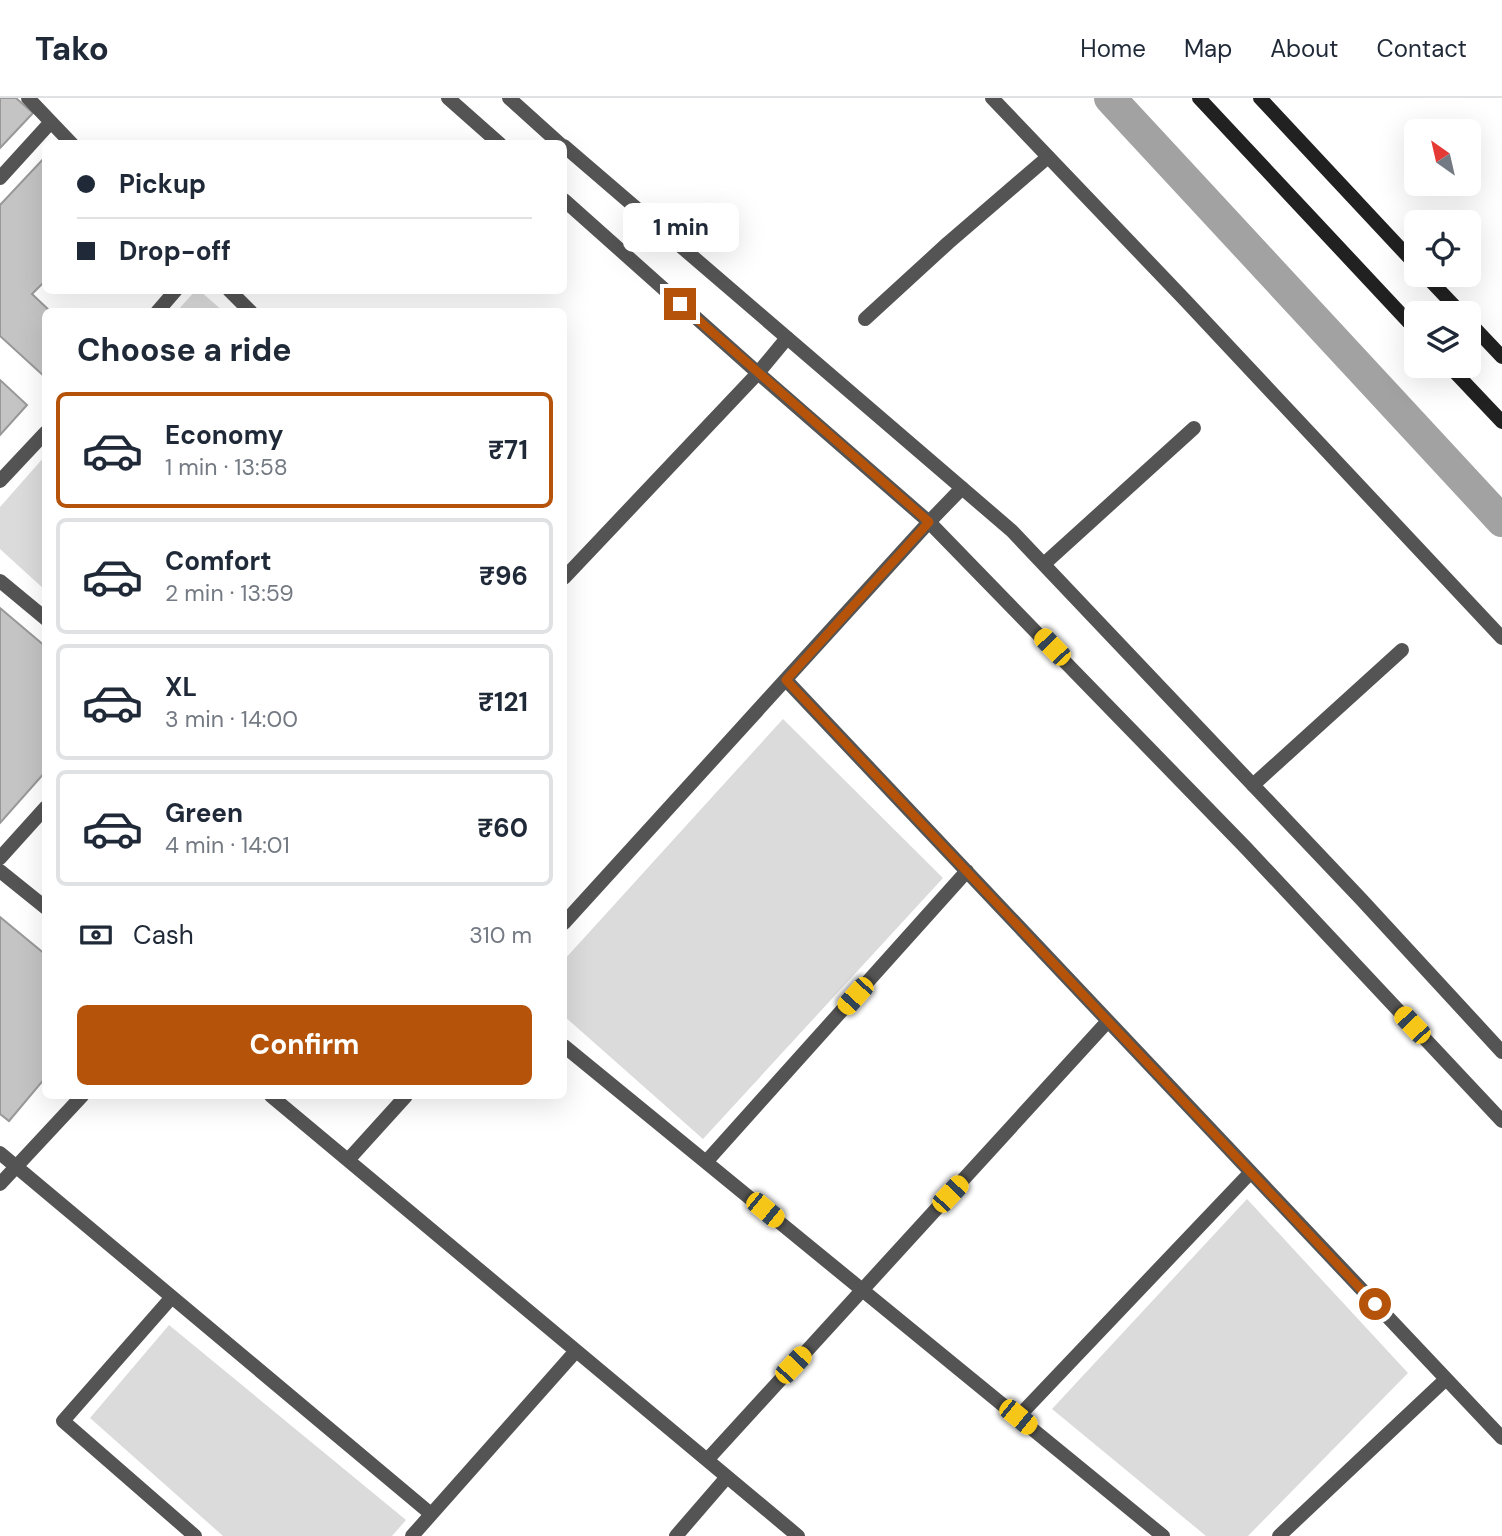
<!DOCTYPE html>
<meta charset="utf-8">
<style>
body{margin:0;font-family:"DM Sans",sans-serif;background:#f2f2f3;color:#1f2937;height:100vh;display:flex;flex-direction:column;font-size:26px;white-space:nowrap}
*{box-sizing:border-box;margin:0}
p{font-size:23px;color:#747a83}
.icon{flex:none;width:38px;height:38px;fill:none;stroke:currentColor;stroke-width:2;stroke-linecap:round;stroke-linejoin:round}
.map{position:relative;flex:1;overflow:hidden}
.side{position:absolute;left:42px;top:210px;width:525px;height:791px;display:flex;flex-direction:column;background:#fff;border-radius:10px;box-shadow:0 7px 28px #0002}
.side>*{flex:none}
.banner{position:absolute;left:42px;top:42px;width:525px;height:154px;border-radius:10px;box-shadow:0 7px 28px #0002;display:grid;align-content:center;height:154px;padding:0 35px;background:#fff}
.needle{width:46px;rotate:326deg}
.buttons{position:absolute;left:1404px;top:21px;display:grid;gap:14px}
.buttons a{display:grid;place-items:center;width:77px;height:77px;border-radius:10px;background:#fff;box-shadow:0 7px 28px #0002;font-size:35px}
.end{position:absolute;width:32px;height:32px;margin:-16px;border:9px solid #b45309;background:#fff;box-shadow:0 0 0 4px #fff}
.from{border-radius:50%}
.bubble{position:absolute;height:49px;border-radius:10px;background:#fff;box-shadow:0 7px 28px #0002;font-size:23px;font-weight:700;line-height:49px;text-align:center}
.car{position:absolute;width:21px;height:42px;margin:-21px -10px;border-radius:9px;box-shadow:0 0 5px 2px #0007;background:linear-gradient(#f5c518 24%,#345 0 40%,#f5c518 0 76%,#345 0 86%,#f5c518 0)}
.banner b{display:flex;align-items:center;gap:24px;height:66px;font-size:26px}
.banner b+b{border-top:2px solid #e0e1e3}
.banner i{width:18px;height:18px;background:#1f2937}
ul{padding:0;list-style:none}
li{display:flex;align-items:center;gap:21px;height:116px;margin:0 14px 10px;padding:0 21px;border:4px solid #e0e1e3;border-radius:10px}
li div{flex:1}
li b{display:block;font-size:26px}
li em{font-style:normal;font-weight:700}
li.active{border-color:#b45309}
li>.icon{width:63px;height:63px;stroke-width:1.5}
h2{padding:0 35px;font-size:32px;line-height:84px}
.pay{display:flex;align-items:center;gap:18px;height:77px;padding:0 35px;font-size:26px}
.pay p{margin-inline-start:auto}
.primary-button{display:flex;gap:14px;margin-top:auto;padding:14px 35px}
.primary-button a{flex:1;height:80px;border-radius:10px;background:#b45309;color:#fff;font-size:28px;font-weight:700;line-height:80px;text-align:center}
header{display:flex;align-items:center;gap:42px;box-sizing:border-box;height:98px;padding:0 35px;background:#fff;border-bottom:2px solid #e0e1e3}
header strong{font-size:33px}
nav{display:flex;gap:38px;margin-inline-start:auto;font-size:24px}
.map>svg:first-child{display:block}
.green{fill:#dbdbdb}
.lines{fill:none;stroke-linecap:round;stroke-linejoin:round}
.canal{stroke:#a2a2a2;stroke-width:32}
.building{fill:#c4c4c4;stroke:#989898;stroke-width:2}
.minor{stroke:#545454;stroke-width:14}
.tertiary{stroke:#545454;stroke-width:14}
.secondary{stroke:#212121;stroke-width:14}
.route{stroke:#b45309;stroke-width:9}
</style>
<header>
<strong>Tako</strong>
<nav><a>Home</a><a>Map</a><a>About</a><a>Contact</a></nav>
</header>
<div class="map">
<svg width="1502" height="1438" viewBox="0 0 1502 1438">
<rect width="100%" height="100%" fill="#fff"/>
<path class="green" d="M196,192l4,1 23,20h-46z
M45,358v134l-45,-41v-42z
M783,621l160,159 -240,261 -139,-123v-56z
M1247,1101l161,174 -160,163h-42l-154,-127z
M169,1227l237,195 -14,16h-169l-133,-118z"/>
<g class="lines">
<path class="canal" d="M1110,0l392,423"/>
</g>
<path class="building" d="M0,0h16l17,15 -33,35z
M46,58v124l-14,14 19,18h-5v66l-46,-42v-131z
M0,282l27,25 -27,30z
M0,510l46,39v124l-46,52z
M0,819l46,38v122l-37,44 -9,-7z"/>
<g class="lines">
<path class="minor" d="M28,0l44,46
M0,80l50,-55
M229,192l22,22
M157,214l19,-22
M865,221l83,-76 100,-86
M0,383l46,-49
M1044,466l150,-136
M564,480l194,-205 29,-35
M0,483l46,38
M786,582l716,758
M1253,687l149,-135
M0,760l46,-51
M0,773l46,37
M564,825l365,-401 33,-34
M564,948l599,490
M271,998l527,440
M0,1055l431,361
M348,1062l58,-64
M706,1064l261,-291
M0,1086l82,-88
M172,1199l-109,124 132,115
M1018,1319l233,-245
M707,1362l401,-439
M412,1438l164,-185
M676,1438l51,-59
M1279,1438l167,-157"/>
<path class="tertiary" d="M448,0l52,46
M509,0l51,46
M992,0l193,202 317,338
M564,48l448,385 349,368 141,153
M564,102l194,173 171,149 317,326 256,273"/>
<path class="secondary" d="M1199,0l217,232
M1260,0l156,167
M1425,177l36,38
M1468,223l34,36
M1449,268l53,56"/>
</g>
<g class="lines">
<path class="route" d="M680,206l249,218 -143,158 589,624"/>
</g>
</svg>
<div class="buttons">
<a><svg class="needle" viewBox="-14 -14 28 28"><path d="M0-13l5 13h-10z" fill="#e53935"/><path d="M0 13l5-13h-10z" fill="#747a83"/></svg></a>
<a><svg class="icon" aria-label="locate" viewBox="0 0 24 24"><circle cx="12" cy="12" r="6"/><path d="M12 2v4M12 18v4M2 12h4M18 12h4"/></svg></a>
<a><svg class="icon" aria-label="layers" viewBox="0 0 24 24"><path d="M12 4l9 5-9 5-9-5zM3 14l9 5 9-5"/></svg></a>
</div>
<i class="end from" style="left:1375px;top:1206px"></i>
<i class="end" style="left:680px;top:206px"></i>
<div class="bubble" style="left:623px;top:105px;width:116px">1 min</div>
<i class="car" style="left:1052px;top:549px;rotate:316deg"></i>
<i class="car" style="left:855px;top:898px;rotate:222deg"></i>
<i class="car" style="left:1412px;top:927px;rotate:317deg"></i>
<i class="car" style="left:950px;top:1096px;rotate:43deg"></i>
<i class="car" style="left:765px;top:1112px;rotate:129deg"></i>
<i class="car" style="left:793px;top:1267px;rotate:43deg"></i>
<i class="car" style="left:1018px;top:1319px;rotate:129deg"></i>
<div class="banner">
<b><i class="from"></i>Pickup</b>
<b><i></i>Drop-off</b>
</div>
<section class="side">
<h2>Choose a ride</h2>
<ul>
<li class="active"><svg class="icon" aria-label="car" viewBox="0 0 24 24"><path d="M5 17H2v-5l4-1 3-4h7l3 4 3 1v5h-3M9 17h6M6 11h13"/><circle cx="7" cy="17" r="2"/><circle cx="17" cy="17" r="2"/></svg><div><b>Economy</b><p>1 min · 13:58</p></div><em>₹71</em></li>
<li><svg class="icon" aria-label="car" viewBox="0 0 24 24"><path d="M5 17H2v-5l4-1 3-4h7l3 4 3 1v5h-3M9 17h6M6 11h13"/><circle cx="7" cy="17" r="2"/><circle cx="17" cy="17" r="2"/></svg><div><b>Comfort</b><p>2 min · 13:59</p></div><em>₹96</em></li>
<li><svg class="icon" aria-label="car" viewBox="0 0 24 24"><path d="M5 17H2v-5l4-1 3-4h7l3 4 3 1v5h-3M9 17h6M6 11h13"/><circle cx="7" cy="17" r="2"/><circle cx="17" cy="17" r="2"/></svg><div><b>XL</b><p>3 min · 14:00</p></div><em>₹121</em></li>
<li><svg class="icon" aria-label="car" viewBox="0 0 24 24"><path d="M5 17H2v-5l4-1 3-4h7l3 4 3 1v5h-3M9 17h6M6 11h13"/><circle cx="7" cy="17" r="2"/><circle cx="17" cy="17" r="2"/></svg><div><b>Green</b><p>4 min · 14:01</p></div><em>₹60</em></li>
</ul>
<div class="pay"><svg class="icon" aria-label="cash" viewBox="0 0 24 24"><path d="M3 7h18v10H3z"/><circle cx="12" cy="12" r="2"/></svg>Cash<p>310 m</p></div>
<div class="primary-button"><a>Confirm</a></div>
</section>
</div>
